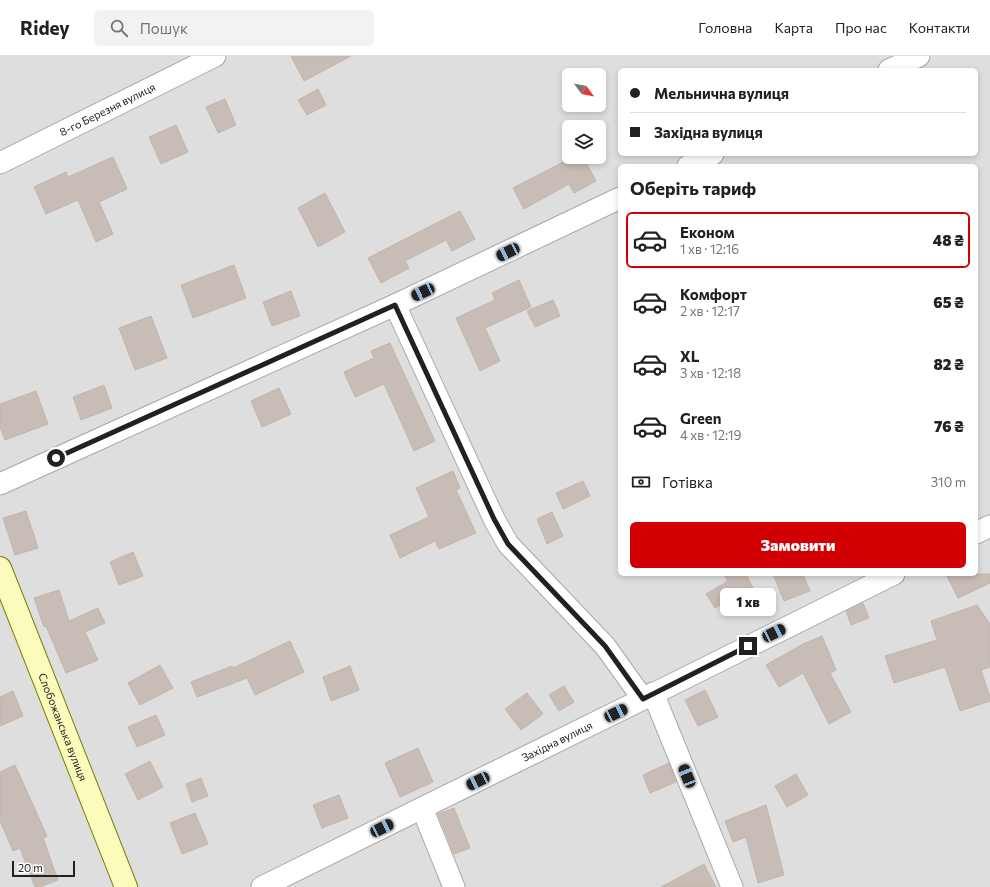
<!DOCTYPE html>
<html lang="uk">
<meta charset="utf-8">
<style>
body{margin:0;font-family:Commissioner,sans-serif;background:#f2f2f2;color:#202124;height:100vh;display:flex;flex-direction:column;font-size:15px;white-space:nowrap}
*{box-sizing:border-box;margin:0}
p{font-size:13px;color:#757577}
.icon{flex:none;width:22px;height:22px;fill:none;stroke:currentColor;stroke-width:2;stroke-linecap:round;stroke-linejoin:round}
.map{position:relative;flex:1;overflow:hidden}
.sheet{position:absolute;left:618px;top:108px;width:360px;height:412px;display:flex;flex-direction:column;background:#fff;border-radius:6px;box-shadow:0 2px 6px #0003}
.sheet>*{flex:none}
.banner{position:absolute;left:618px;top:12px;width:360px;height:88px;border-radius:6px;box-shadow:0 2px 6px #0003;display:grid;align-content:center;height:88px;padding:0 12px;background:#fff}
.needle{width:26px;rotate:122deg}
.buttons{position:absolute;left:562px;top:12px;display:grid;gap:8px}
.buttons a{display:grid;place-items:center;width:44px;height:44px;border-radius:6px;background:#fff;box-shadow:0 2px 6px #0003;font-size:20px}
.scale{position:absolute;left:12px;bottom:10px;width:63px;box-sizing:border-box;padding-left:4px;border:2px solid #212121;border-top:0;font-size:11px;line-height:14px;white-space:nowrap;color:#212121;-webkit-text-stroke:3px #fff;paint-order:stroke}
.end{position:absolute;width:18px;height:18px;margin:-9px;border:5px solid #212121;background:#fff;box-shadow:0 0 0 2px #fff}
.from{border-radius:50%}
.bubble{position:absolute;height:28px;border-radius:6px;background:#fff;box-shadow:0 2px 6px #0003;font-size:13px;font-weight:800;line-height:28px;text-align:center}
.car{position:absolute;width:12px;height:24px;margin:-12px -6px;border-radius:5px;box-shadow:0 0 3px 1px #0007;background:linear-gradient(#222 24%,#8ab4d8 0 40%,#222 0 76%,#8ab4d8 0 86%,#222 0)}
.banner b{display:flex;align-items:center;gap:14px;height:38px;font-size:15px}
.banner b+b{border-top:1px solid #e0e0e0}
.banner i{width:10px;height:10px;background:#202124}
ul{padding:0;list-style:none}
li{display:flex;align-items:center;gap:12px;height:56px;margin:0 8px 6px;padding:0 4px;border:2px solid transparent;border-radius:6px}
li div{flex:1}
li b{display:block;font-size:15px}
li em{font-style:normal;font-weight:800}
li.current{border-color:#d20005}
li>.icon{width:36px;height:36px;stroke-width:1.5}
h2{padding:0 12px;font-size:18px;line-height:48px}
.pay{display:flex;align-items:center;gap:10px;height:44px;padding:0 12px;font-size:15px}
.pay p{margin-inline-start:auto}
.action{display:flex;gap:8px;margin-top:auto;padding:8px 12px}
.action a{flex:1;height:46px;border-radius:6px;background:#d20005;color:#fff;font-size:16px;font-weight:800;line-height:46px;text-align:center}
header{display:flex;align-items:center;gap:24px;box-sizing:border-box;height:56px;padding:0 20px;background:#fff;border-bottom:1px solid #e0e0e0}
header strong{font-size:19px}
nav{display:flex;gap:22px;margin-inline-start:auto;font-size:14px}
.search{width:280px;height:36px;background:#f2f2f2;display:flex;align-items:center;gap:10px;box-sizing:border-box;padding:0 14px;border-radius:6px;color:#757577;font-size:15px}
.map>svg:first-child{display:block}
.residential{fill:#dfdede;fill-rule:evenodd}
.building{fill:#c7bdb6;stroke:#c4b4a9}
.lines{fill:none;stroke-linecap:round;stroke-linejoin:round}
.street-casing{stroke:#a8a8a8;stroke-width:23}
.secondary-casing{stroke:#758000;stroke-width:24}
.street{stroke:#fff;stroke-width:21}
.secondary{stroke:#fbfcbb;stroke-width:22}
.route{stroke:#212121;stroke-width:5}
.labels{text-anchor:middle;stroke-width:3;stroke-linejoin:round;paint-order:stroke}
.street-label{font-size:11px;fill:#212121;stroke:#fff}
</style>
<header>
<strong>Ridey</strong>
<div class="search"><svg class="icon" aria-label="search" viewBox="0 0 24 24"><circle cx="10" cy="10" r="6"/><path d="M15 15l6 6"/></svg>Пошук</div>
<nav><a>Головна</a><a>Карта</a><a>Про нас</a><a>Контакти</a></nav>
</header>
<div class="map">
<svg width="990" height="831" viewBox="0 0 990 831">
<rect width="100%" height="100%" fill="#f2eee7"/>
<path class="residential" d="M0,0h990v831h-990zM620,14h356v84h-356zM569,19h30v30h-30zM569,71h30v30h-30zM620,110h356v408h-356z"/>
<path class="building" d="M291,0h60l-47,25z
M318,33l8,16 -19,10 -9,-15z
M225,43l11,26 -18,8 -12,-26z
M176,69l12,27 -27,12 -12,-27z
M113,101l14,32 -28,13 14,32 -17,8 -18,-42 -32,14 -12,-27 32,-15 2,5z
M573,101h10l13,24 -22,12 -5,-9 -45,25 -11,-21z
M325,137l20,39 -27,15 -20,-39z
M460,155l15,28 -23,12 -6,-11 -41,21 4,7 -28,15 -13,-25z
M234,209l12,33 -53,20 -12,-33z
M519,224l12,27 -46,21 15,33 -20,10 -24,-53 39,-18 -3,-7z
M291,235l9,25 -28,10 -9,-24z
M553,244l7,16 -25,11 -8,-16z
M151,260l16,42 -32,12 -16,-42z
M390,287l45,98 -21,10 -30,-67 -29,13 -11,-25 30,-14 -3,-7z
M104,329l8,23 -31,12 -8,-23z
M279,332l12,26 -29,13 -11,-26z
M36,335l12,33 -43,16 -5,-13v-23z
M453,415l7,17 -4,2 20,43 -37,16 -4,-8 -35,17 -10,-23 39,-18 -13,-29z
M583,425l7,15 -27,13 -7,-16z
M26,455l12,37 -23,7 -12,-37z
M552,456l11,24 -16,8 -10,-25z
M133,496l10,24 -24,9 -9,-23z
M724,518h22l7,14 -38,20 -9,-14 22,-13z
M773,518h30l7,17 -26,10z
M946,518h44v9l-32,15z
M59,534l10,31 29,-13 7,15 -20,9 13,28 -32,13 -20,-47 -2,1 -10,-29z
M863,547l6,15 -18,7 -5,-14z
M977,549l13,19v43l-9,3 9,27v4l-30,10 -15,-44 -51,16 -9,-27 52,-16 -6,-19z
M822,580l14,34 -6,3 21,39 -22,12 -26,-51 -24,14 -13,-22 37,-21z
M290,585l14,31 -49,23 -8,-17 -50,19 -6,-15 41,-16 1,2z
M160,609l13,23 -33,17 -12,-22z
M350,610l9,24 -28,11 -8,-24z
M564,630l10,16 -15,9 -10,-16z
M705,634l13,27 -20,9 -13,-26z
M13,635l10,25 -23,10v-29z
M527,637l16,21 -22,16 -16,-21z
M156,659l9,20 -28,12 -9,-20z
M418,692l15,34 -33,15 -15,-34z
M150,705l13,26 -25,13 -13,-26z
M669,707l7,19 -26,11 -7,-18z
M15,709l32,71 -4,2 15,42 -18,7h-5l-15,-39 -7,3 -13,-30v-49z
M796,718l12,21 -21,12 -12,-21z
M201,722l7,18 -16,6 -6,-18z
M339,739l9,23 -26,10 -9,-23z
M766,749l18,70 -26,8 -12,-46 -13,5 -8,-21z
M454,752l16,40 -16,6 -16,-40z
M195,757l13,31 -26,10 -12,-31z
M704,808l12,23h-55z"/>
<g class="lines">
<defs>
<g id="street">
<path d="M889,14l30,-14"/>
<path id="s1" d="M0,107l215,-107"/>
<path d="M688,110l25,-12"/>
<path d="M395,249l99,214 14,25 97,102 38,53"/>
<path d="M0,428l395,-179 225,-107"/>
<path d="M976,477l14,-7"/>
<path d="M653,637l79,194"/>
<path d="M422,752l32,79"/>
<path id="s2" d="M262,831l381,-188 251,-125"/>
</g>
<g id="secondary">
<path id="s3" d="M0,512l126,319"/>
</g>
</defs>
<use href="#street" class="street-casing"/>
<use href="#secondary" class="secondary-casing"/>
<use href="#street" class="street"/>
<use href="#secondary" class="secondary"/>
</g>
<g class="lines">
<path class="route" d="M56,402l339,-153 99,214 14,25 97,102 38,53 105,-53"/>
</g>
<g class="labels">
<g class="street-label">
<text dy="4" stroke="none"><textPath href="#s1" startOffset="120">8-го Березня вулиця</textPath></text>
<text dy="4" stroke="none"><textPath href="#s3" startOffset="171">Слобожанська вулиця</textPath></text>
<text dy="4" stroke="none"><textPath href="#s2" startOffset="329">Західна вулиця</textPath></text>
</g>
</g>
</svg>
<div class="buttons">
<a><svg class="needle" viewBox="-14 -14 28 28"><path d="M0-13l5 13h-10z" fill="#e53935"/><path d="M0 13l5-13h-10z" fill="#757577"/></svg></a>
<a><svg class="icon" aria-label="layers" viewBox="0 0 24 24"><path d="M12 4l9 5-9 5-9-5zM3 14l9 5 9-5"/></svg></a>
</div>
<div class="scale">20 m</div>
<i class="end from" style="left:56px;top:402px"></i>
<i class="end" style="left:748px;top:590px"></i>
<div class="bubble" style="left:720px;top:532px;width:56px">1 хв</div>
<i class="car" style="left:508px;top:196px;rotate:244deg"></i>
<i class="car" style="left:423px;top:236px;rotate:245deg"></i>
<i class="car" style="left:774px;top:577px;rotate:64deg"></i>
<i class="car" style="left:616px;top:657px;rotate:64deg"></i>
<i class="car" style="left:687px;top:720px;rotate:338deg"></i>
<i class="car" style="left:478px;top:725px;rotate:244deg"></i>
<i class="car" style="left:382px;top:772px;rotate:64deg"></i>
<div class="banner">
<b><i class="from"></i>Мельнична вулиця</b>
<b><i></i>Західна вулиця</b>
</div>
<section class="sheet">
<h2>Оберіть тариф</h2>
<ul>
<li class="current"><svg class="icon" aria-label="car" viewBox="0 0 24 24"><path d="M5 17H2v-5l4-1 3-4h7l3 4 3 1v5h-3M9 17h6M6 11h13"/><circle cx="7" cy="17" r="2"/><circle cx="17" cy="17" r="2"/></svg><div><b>Економ</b><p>1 хв · 12:16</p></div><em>48 ₴</em></li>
<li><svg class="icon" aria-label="car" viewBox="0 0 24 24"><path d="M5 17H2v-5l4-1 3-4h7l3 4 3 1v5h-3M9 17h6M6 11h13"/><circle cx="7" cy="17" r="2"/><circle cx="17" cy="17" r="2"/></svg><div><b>Комфорт</b><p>2 хв · 12:17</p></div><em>65 ₴</em></li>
<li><svg class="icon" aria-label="car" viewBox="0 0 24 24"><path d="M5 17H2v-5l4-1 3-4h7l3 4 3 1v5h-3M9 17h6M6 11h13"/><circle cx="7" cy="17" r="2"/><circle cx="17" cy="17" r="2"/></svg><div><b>XL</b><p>3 хв · 12:18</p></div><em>82 ₴</em></li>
<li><svg class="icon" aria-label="car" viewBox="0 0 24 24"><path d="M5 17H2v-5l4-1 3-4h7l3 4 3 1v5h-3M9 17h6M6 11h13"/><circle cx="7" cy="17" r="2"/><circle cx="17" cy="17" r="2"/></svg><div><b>Green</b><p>4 хв · 12:19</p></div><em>76 ₴</em></li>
</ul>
<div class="pay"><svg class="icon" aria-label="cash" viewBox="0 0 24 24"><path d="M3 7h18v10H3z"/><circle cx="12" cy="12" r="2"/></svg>Готівка<p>310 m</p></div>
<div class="action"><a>Замовити</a></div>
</section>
</div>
